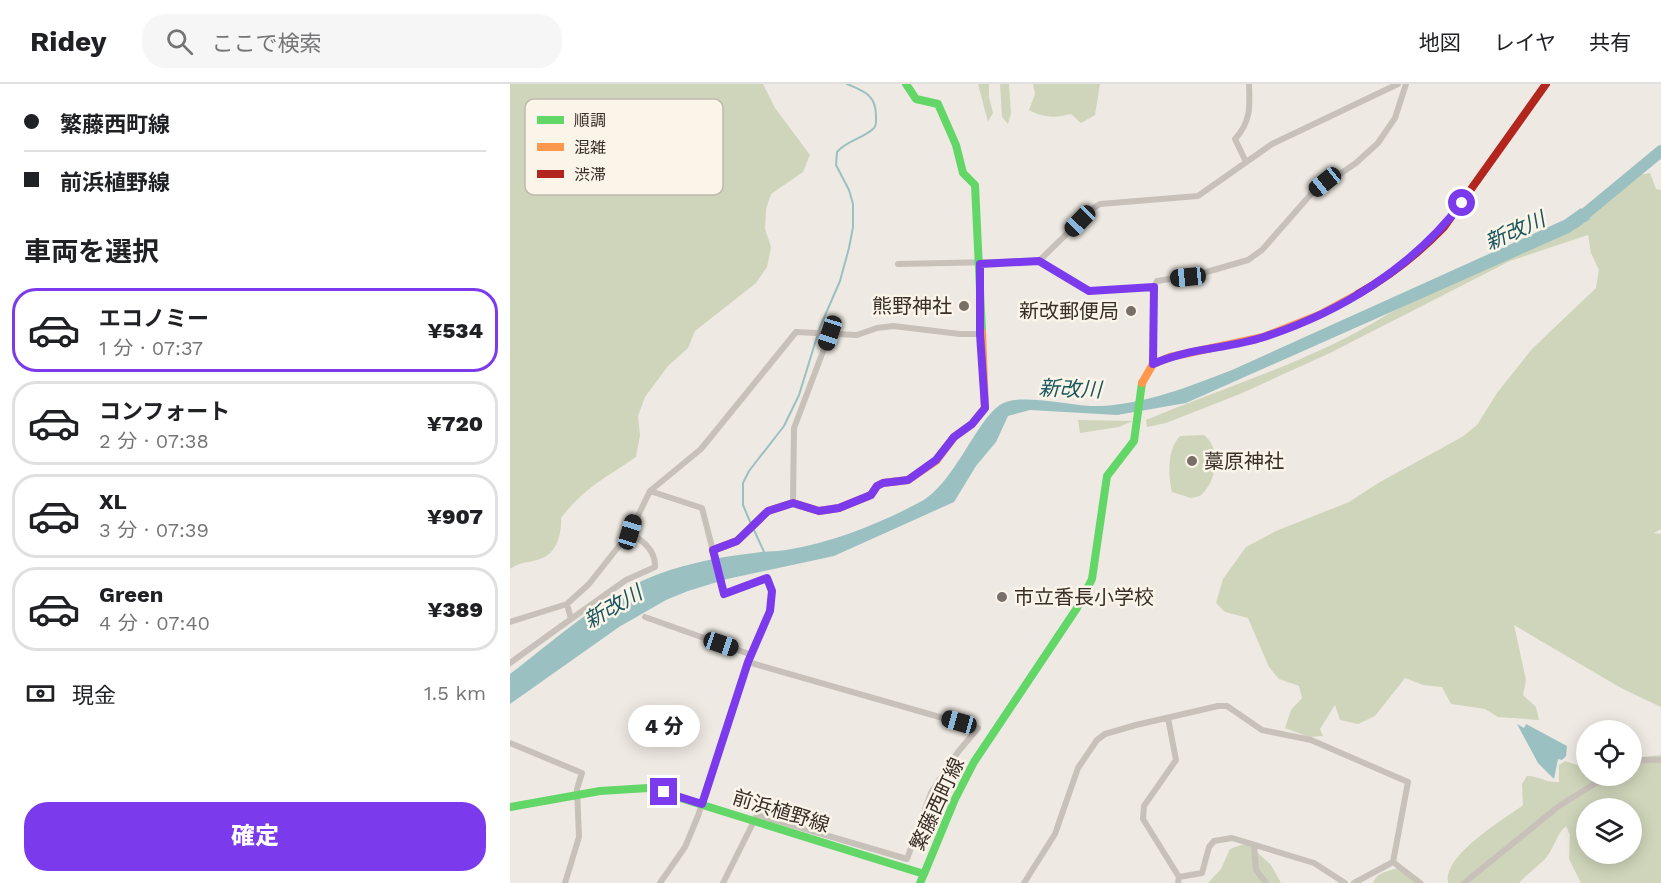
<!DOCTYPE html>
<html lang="ja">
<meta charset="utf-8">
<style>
body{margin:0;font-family:"Work Sans","Noto Sans JP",sans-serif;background:#f6f6f6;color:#202124;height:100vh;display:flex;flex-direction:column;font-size:22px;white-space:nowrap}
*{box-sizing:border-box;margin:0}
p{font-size:20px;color:#757577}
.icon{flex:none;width:33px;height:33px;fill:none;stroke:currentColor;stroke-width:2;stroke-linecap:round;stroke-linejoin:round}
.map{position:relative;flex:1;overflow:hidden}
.sheet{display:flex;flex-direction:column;background:#fff;width:510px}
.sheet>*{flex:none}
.top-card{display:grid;align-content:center;height:132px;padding:0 24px;background:#fff}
.buttons{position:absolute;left:1066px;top:636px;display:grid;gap:12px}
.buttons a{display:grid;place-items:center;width:66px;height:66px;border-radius:50%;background:#fff;box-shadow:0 3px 15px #0003;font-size:30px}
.end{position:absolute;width:27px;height:27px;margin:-14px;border:8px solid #7c3aed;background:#fff;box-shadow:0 0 0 3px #fff}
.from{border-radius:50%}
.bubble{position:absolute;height:42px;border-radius:21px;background:#fff;box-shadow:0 3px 15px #0003;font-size:20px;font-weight:800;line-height:42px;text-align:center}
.car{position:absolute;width:18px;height:36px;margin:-18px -9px;border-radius:8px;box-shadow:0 0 4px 2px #0007;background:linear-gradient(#222 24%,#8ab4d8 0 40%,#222 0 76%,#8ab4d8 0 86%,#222 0)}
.top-card b{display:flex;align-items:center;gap:21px;height:57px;font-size:22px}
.top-card b+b{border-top:2px solid #e0e0e0}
.top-card i{width:15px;height:15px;background:#202124}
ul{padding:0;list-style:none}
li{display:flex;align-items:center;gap:18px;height:84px;margin:0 12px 9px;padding:0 12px;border:3px solid #e0e0e0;border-radius:24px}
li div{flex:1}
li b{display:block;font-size:22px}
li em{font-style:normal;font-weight:800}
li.selected{border-color:#7c3aed}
li>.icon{width:54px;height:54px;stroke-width:1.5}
h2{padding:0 24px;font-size:27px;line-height:72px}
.pay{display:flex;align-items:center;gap:15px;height:66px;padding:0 24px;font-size:22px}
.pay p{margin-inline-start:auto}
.button{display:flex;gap:12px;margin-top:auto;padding:12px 24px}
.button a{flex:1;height:69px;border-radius:24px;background:#7c3aed;color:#fff;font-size:24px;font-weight:800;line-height:69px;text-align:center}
header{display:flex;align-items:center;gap:36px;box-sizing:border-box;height:84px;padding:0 30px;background:#fff;border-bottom:2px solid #e0e0e0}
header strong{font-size:28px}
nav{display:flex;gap:33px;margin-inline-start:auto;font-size:21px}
.search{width:420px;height:54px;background:#f6f6f6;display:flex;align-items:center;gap:15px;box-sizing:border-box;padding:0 21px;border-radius:24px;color:#757577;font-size:22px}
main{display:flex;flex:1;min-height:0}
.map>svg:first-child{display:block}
.green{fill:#cfd5ba;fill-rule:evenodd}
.water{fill:#9bc0c2}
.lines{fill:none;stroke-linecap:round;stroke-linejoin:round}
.stream{stroke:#9bc0c2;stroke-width:2}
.river{stroke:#9bc0c2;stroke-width:12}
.street{stroke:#c8c1ba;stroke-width:6}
.fast{stroke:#63d668;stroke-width:8}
.slow{stroke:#ff974d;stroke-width:8}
.jam{stroke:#b3261e;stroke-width:8}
.route{stroke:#7c3aed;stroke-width:8}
.poi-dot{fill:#786f69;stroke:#fbf4e9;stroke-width:2}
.labels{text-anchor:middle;stroke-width:5;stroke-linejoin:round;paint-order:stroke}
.poi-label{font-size:20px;fill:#392e28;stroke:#fbf4e9;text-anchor:end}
.street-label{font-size:20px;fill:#392e28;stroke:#fbf4e9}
.water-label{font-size:21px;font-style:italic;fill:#1a575e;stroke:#fbf4e9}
.key{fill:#fbf4e9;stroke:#c1b9af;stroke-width:1.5}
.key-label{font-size:16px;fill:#392e28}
</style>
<header>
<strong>Ridey</strong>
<div class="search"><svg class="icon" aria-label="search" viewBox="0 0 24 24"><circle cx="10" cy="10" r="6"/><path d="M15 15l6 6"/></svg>ここで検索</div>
<nav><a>地図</a><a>レイヤ</a><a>共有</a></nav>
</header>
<main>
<section class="sheet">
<div class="top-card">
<b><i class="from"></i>繁藤西町線</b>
<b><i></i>前浜植野線</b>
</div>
<h2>車両を選択</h2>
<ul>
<li class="selected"><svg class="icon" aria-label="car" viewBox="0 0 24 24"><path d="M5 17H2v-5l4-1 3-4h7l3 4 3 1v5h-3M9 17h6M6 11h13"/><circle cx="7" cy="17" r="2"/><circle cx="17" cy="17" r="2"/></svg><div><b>エコノミー</b><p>1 分 · 07:37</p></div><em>¥534</em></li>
<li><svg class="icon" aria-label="car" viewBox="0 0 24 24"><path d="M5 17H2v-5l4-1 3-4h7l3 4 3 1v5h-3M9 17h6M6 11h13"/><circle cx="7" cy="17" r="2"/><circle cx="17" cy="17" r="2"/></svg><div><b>コンフォート</b><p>2 分 · 07:38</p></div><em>¥720</em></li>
<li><svg class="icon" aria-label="car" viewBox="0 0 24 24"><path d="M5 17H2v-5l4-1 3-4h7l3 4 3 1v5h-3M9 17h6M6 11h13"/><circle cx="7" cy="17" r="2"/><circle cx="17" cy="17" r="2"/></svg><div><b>XL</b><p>3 分 · 07:39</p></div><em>¥907</em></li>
<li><svg class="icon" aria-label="car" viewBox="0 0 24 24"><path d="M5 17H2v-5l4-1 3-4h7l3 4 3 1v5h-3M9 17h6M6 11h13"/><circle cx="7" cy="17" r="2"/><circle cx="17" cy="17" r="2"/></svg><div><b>Green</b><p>4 分 · 07:40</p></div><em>¥389</em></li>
</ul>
<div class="pay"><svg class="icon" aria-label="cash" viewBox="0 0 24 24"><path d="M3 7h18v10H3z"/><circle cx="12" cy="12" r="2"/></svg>現金<p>1.5 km</p></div>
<div class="button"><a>確定</a></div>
</section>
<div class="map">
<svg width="1151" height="799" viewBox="0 0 1151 799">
<rect width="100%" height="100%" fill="#eee9e2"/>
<path class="green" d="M0,0h253l12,24 35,47 -7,17 -32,22 -5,15 -1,20 6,18 -4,20 -11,16 -61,48 -7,17 -20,18 -23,31 -7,19 2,19 -4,22c-32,22 -51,30 -75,61 1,17 -5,38 -24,42 -11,3 -17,2 -27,9z
M468,0h11v13l4,16 -5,9z
M490,0h9l2,29 -3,11 -6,-7z
M523,0h67l-5,31 -14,8 -10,-9c-16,4 -27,4 -42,-4l6,-16z
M1140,89l6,16 5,1v339l-7,4 7,1v173l-40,-19 -107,-63 12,55 -3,15 13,12 3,13 -41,-3 -13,-8 -34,-5 -9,-17 -19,-2 -18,-7 -30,38 -17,8 -18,-4 -5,-15 -15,24 3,7 -14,1 -24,-9 6,-18 11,-12 -3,-12 -20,-7 -10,-12 -21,-49 -23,-6 -9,-9 7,-24 23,-32 30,-16 73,-29 31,-20 82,-45 15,-12 20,-32 35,-44 64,-61 3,-18 -8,-17 -3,-18 -78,26 -182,93 -88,40 -74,29 -19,4 -1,-7c81,-34 167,-59 242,-106l219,-112 27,-26z
M568,336l55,1 -14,6 -39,6z
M694,351c18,14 13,47 -4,61l-9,2 -19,-6c-4,-18 -5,-42 8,-56z
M1151,671v128h-80l-12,-24 1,-24 -4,-9c-10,9 -12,23 -21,33 -9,9 -18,15 -26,24h-71c-5,-28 55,-63 75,-78l-1,-21 5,-8c12,0 20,7 32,6v-17l6,-4 15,5 7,-7v17h45v-18zM1077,724h45v46h-45z
M737,759l24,22 10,18h-73l13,-14 9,-20z
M894,783l21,16h-52c4,-12 20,-13 31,-16z"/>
<path class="water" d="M1071,124l9,11 -21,14 -383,170 -69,12 -87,-5 -22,6 -12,26 -20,24 -22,36 -120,54 -107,23 -39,12 -22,9 -47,27 -109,77v-30c42,-32 85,-71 134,-94 33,-15 74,-23 110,-27 11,-2 21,-1 32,-3 48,-8 93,-26 136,-49 36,-21 57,-90 84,-99 21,-8 69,5 95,4 44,-2 90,-20 131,-36l332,-150z
M1007,640l7,4 2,-4 41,22 -1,10 -4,4 -4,-1 -4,20 -16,-16z"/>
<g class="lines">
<path class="stream" d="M241,440l-8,-19v-22l6,-12 35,-45 15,-31 21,-68 20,-46 9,-33 4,-21v-23l-4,-14 -13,-25 1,-13c10,-12 25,-13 36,-23 4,-3 3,-8 3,-13 0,-21 -12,-25 -29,-32
M244,446l11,24"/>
<path class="river" d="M1064,139l87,-72"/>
<path class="street" d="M736,78l-11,-23c16,-17 15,-33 14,-55
M529,177l53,-52 8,-5 98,-8 74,-52 126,-60
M388,180l141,-3 50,30 65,-4
M643,280l1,-77 3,-6 39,-6 52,-15 14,-10 50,-57 44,-30 22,-20 17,-25 11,-34
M140,407l52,17 22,86 43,-16 5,13 -2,20 -22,51 -50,154 -13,31 -25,36
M283,419l1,-75 36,-95
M135,533l107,38
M61,535l55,-39 29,-13c1,-17 -13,-26 -25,-35
M0,538l57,-18 22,-20 41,-52 20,-41 51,-42 95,-117 61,3 20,-7 16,-2 67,8h20
M0,579l61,-44 -4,-15
M658,634l8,42 -32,46 -1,13 36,58 -1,6
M0,659l72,30 -5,16 2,48 -14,46
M1122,680l10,-4h19
M744,761l2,25 10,13
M883,778l27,21
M669,793l23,-4 7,-26 5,-6 18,-3 82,25 31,20
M213,799l34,-68 150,44 24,-66 27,-41 20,-24 -230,-66
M514,799l31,-49 23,-66 19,-28 8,-6 31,-9 82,-19h9l35,24 49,10 97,42 -15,80
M844,799l39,-21
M954,799l95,-77 48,-30"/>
<path class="fast" d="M396,0l10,15 22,5 18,41 7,28 12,12 7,147
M0,723l90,-16 48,-3 276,86 -4,9
M414,790l31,-75 19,-37 103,-154 15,-29 15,-103 27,-35 8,-58"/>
<path class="slow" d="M632,299l11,-19 17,-7 93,-20 56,-22 39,-21
M203,466l24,-9 31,-30 25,-8 26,8 20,-3 32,-13 6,-9 6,-3 25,-3 28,-19 18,-24 18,-13 13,-16 -3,-76"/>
<path class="jam" d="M848,210c32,-18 60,-40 86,-67l102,-143"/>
</g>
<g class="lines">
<path class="route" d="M154,708l38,12 46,-142 22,-51 2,-20 -5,-13 -43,16 -11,-44 24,-9 31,-30 25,-8 26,8 20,-3 32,-13 6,-9 6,-3 25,-3 28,-20 18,-23 18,-13 13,-16 -5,-74v-70l59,-3 50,30 65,-4 -1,77c35,-16 74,-15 111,-27 77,-25 148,-69 198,-134"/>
</g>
<g class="poi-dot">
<circle cx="454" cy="222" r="6"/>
<circle cx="621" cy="227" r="6"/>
<circle cx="682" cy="377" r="6"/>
<circle cx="492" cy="513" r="6"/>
</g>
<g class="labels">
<g class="poi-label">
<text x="442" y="229">熊野神社</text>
<text x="609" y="234">新改郵便局</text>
<text x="694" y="384" text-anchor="start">藁原神社</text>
<text x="504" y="520" text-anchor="start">市立香長小学校</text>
</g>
<g class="street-label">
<text transform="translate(427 720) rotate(-65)" y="7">繁藤西町線</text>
<text transform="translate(271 727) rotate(17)" y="7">前浜植野線</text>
</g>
<g class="water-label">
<text transform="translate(1005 147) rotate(-24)" y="7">新改川</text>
<text transform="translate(560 305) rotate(2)" y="7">新改川</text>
<text transform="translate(103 523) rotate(-30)" y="7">新改川</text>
</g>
</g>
<rect x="15" y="15" width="198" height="96" rx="9" class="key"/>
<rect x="27" y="32" width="27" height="8" fill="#63d668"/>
<rect x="27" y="59" width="27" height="8" fill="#ff974d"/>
<rect x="27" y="86" width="27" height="8" fill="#b3261e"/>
<g class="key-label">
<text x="64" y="42">順調</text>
<text x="64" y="69">混雑</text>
<text x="64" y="96">渋滞</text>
</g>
</svg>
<div class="buttons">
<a><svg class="icon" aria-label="locate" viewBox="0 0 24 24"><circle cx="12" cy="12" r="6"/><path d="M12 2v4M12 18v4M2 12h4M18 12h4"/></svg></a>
<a><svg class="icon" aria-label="layers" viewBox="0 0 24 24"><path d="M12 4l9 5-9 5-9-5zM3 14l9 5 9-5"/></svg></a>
</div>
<i class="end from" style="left:952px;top:119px"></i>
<i class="end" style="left:154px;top:708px"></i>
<div class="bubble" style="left:118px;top:621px;width:72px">4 分</div>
<i class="car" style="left:815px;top:98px;rotate:231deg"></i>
<i class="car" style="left:570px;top:137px;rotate:224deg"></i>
<i class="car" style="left:678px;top:193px;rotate:264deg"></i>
<i class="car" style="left:320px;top:249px;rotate:198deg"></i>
<i class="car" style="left:120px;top:448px;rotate:17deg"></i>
<i class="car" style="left:211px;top:560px;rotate:109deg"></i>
<i class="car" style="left:449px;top:638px;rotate:286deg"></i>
</div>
</main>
